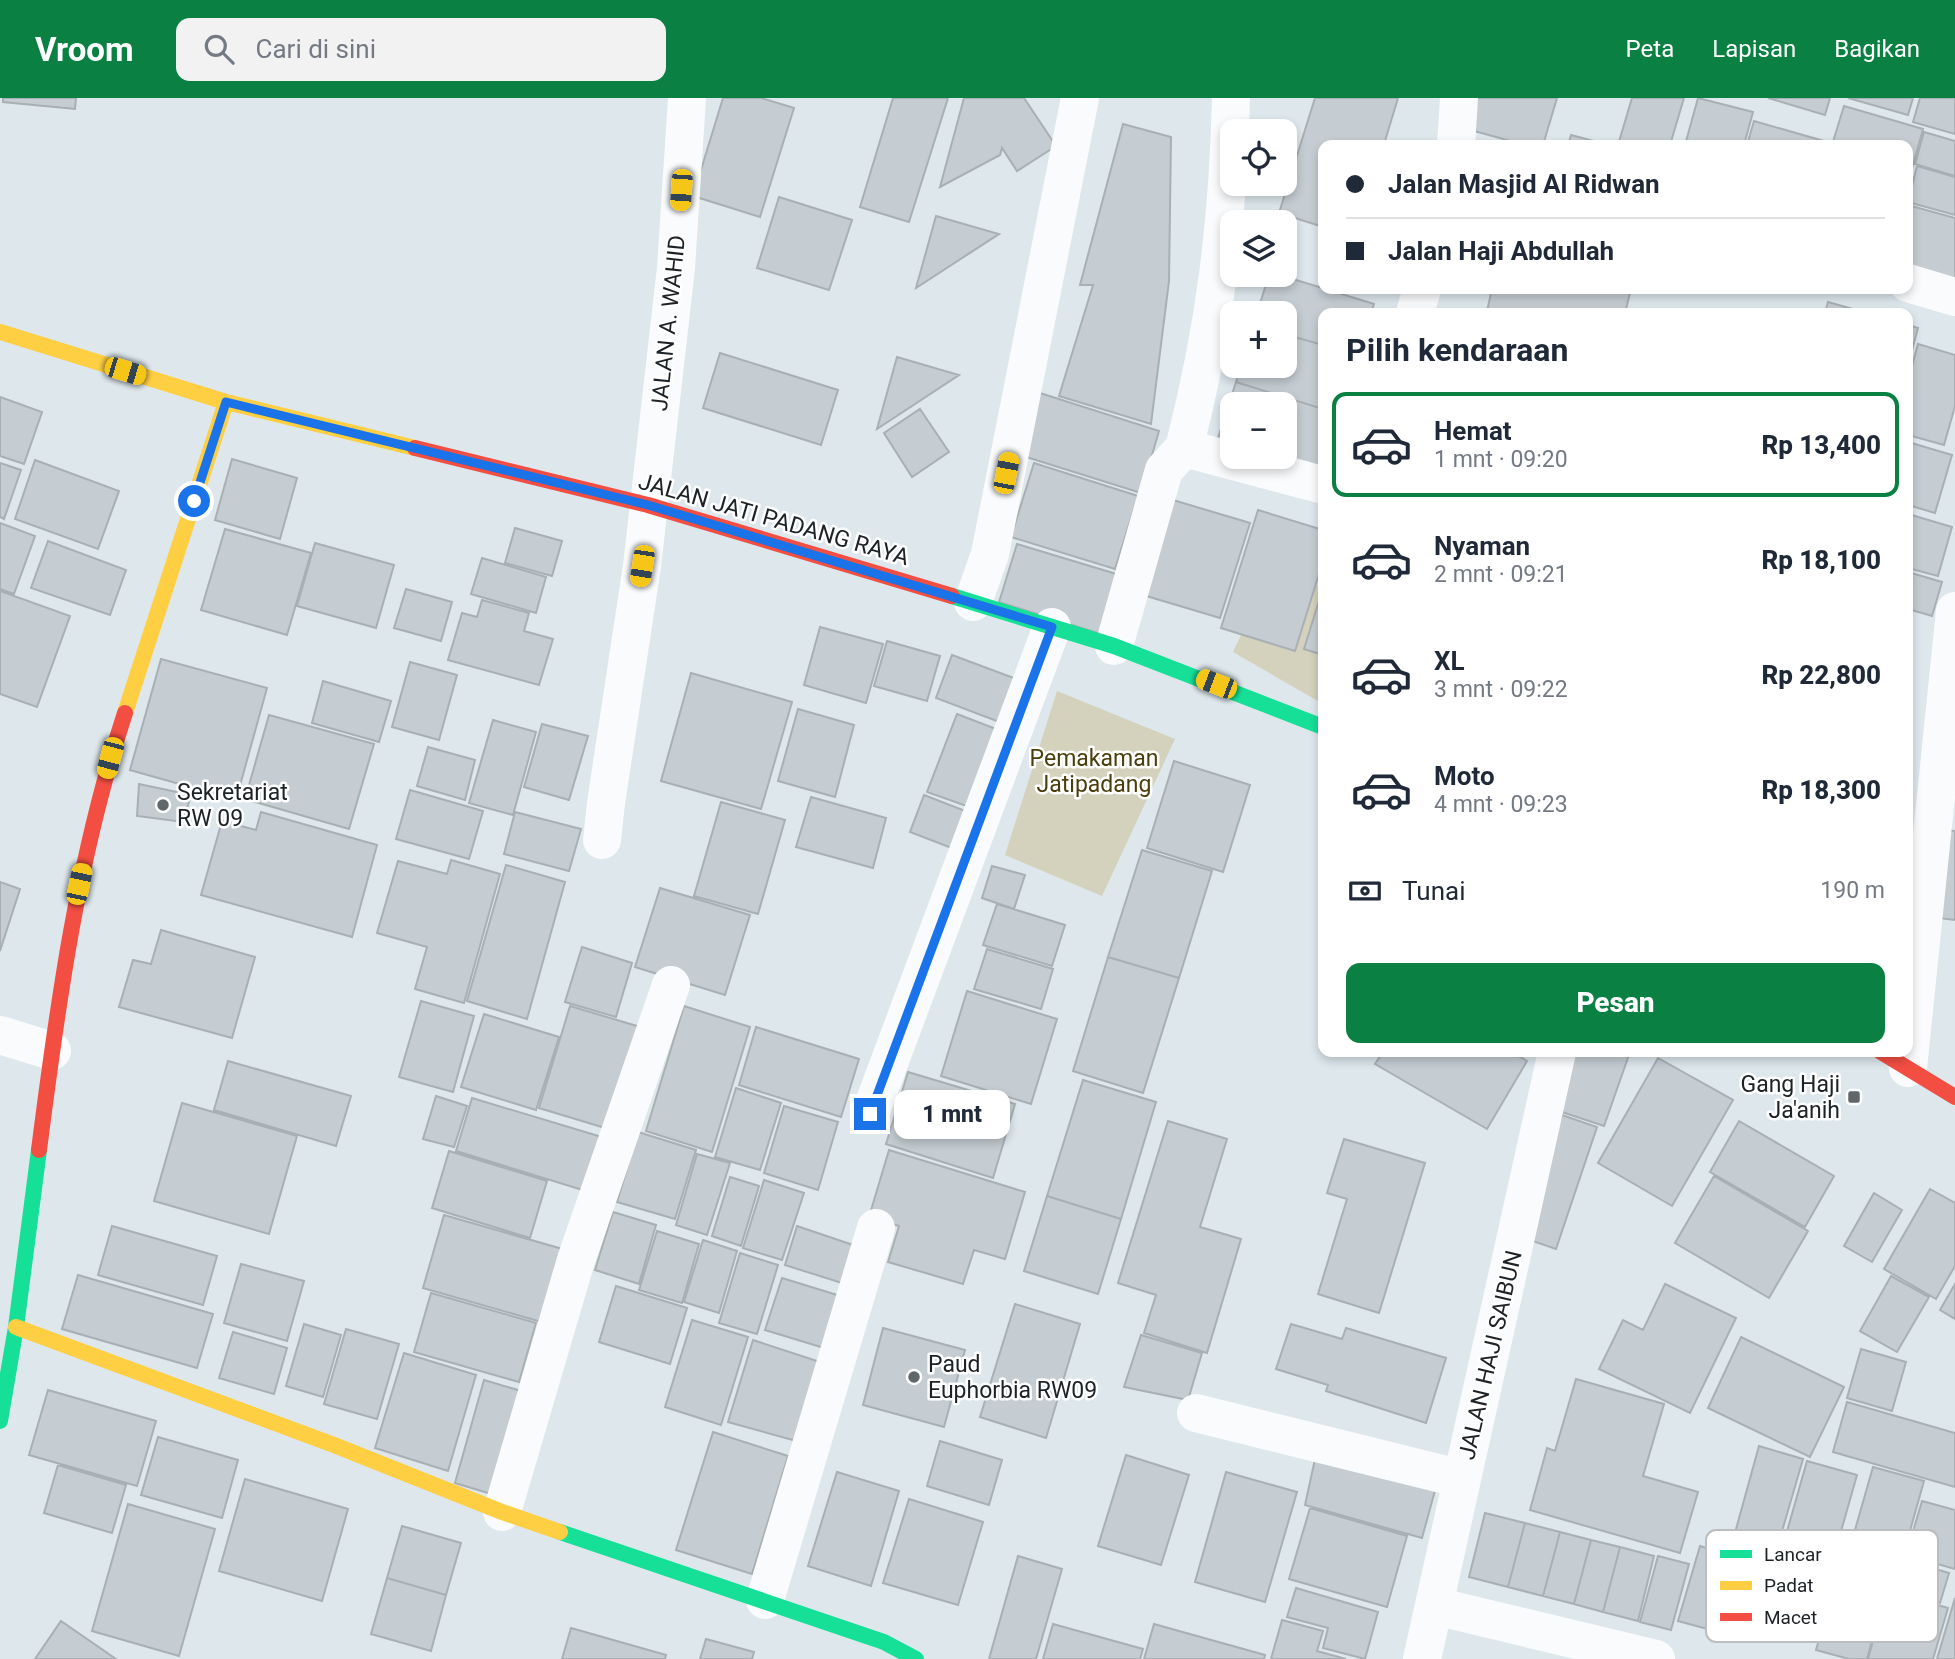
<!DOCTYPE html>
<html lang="id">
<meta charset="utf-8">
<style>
body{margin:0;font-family:Roboto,sans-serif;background:#f2f2f3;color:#1f2937;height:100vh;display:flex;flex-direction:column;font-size:26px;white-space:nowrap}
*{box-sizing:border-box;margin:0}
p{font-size:23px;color:#747a83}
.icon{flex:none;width:38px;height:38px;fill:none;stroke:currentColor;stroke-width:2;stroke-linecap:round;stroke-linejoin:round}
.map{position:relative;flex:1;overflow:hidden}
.sheet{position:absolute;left:1318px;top:210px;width:595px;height:749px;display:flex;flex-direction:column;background:#fff;border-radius:14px;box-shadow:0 4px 10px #0003}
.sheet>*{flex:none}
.top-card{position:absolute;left:1318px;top:42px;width:595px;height:154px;border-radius:14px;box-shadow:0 4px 10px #0003;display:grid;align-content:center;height:154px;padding:0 28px;background:#fff}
.controls{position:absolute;left:1220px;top:21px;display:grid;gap:14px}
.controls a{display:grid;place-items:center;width:77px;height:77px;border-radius:14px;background:#fff;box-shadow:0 4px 10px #0003;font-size:35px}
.end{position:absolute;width:32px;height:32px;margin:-16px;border:9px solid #1a73e8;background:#fff;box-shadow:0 0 0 4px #fff}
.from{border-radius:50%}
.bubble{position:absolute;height:49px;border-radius:14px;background:#fff;box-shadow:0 4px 10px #0003;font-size:23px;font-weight:800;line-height:49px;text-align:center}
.car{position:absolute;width:21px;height:42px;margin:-21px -10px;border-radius:9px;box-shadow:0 0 5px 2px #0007;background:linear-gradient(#f5c518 24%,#345 0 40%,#f5c518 0 76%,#345 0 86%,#f5c518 0)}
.top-card b{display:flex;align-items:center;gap:24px;height:66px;font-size:26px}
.top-card b+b{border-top:2px solid #e0e1e3}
.top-card i{width:18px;height:18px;background:#1f2937}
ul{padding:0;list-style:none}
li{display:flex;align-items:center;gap:21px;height:105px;margin:0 14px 10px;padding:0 14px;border:4px solid transparent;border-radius:14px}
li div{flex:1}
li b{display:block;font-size:26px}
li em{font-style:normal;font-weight:800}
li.current{border-color:#0b8043}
li>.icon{width:63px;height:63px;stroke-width:1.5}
h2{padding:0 28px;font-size:32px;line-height:84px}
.pay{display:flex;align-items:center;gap:18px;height:77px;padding:0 28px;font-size:26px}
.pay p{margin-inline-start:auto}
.cta{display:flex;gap:14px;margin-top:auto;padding:14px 28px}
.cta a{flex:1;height:80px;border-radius:14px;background:#0b8043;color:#fff;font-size:28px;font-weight:800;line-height:80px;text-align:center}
header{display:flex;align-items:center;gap:42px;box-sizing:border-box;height:98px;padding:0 35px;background:#0b8043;color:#fff}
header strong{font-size:33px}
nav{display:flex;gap:38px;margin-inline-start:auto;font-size:24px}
.search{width:490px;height:63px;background:#f2f2f3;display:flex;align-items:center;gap:18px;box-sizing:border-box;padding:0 24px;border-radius:14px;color:#747a83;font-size:26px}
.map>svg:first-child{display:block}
.green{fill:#d4d2bc}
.building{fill:#c5cdd2;stroke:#a9b0b4;stroke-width:2}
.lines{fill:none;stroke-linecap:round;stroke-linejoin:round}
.street{stroke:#fafbfc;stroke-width:38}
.fast{stroke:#16e098;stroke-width:16}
.slow{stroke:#ffcf43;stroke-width:16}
.jam{stroke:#f24e42;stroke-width:16}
.route{stroke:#1a73e8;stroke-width:9}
.poi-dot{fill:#60676b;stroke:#fff;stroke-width:2.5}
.labels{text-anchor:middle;stroke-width:5;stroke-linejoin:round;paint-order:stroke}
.street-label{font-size:23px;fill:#1c2226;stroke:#fff}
.park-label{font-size:23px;fill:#4b3e0d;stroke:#fff}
.poi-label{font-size:23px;fill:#1c2226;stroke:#fff;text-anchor:start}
.key{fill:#fff;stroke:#bbbdbe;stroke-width:2}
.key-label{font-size:19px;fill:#1c2226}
</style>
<header>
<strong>Vroom</strong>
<div class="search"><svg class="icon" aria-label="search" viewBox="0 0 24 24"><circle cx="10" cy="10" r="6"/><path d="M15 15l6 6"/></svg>Cari di sini</div>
<nav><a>Peta</a><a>Lapisan</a><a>Bagikan</a></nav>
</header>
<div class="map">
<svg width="1955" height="1561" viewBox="0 0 1955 1561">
<rect width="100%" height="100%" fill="#dde7ec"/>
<path class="green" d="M1276,463l47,28v115l-90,-52z
M1057,593l118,48 -73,157 -97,-41z"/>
<path class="building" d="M3,0h73l-1,11 -72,-7z
M723,0h38l33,10 -34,109 -67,-21z
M893,0h55l-39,124 -49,-15z
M964,0h60l32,48 -39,25 -15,-23 -2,7 -60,32z
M1315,0h83l-13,43 16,4h-78v82l-44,-14z
M1476,0h81l-14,47h-18l-58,-16z
M1632,0h52l-14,47h-52z
M1698,0l55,14 -9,33h-59z
M1768,0h62l-5,17z
M1848,0h65l-5,17z
M1920,0h35v36l-42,-12z
M1844,8l79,23 -15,54v-38h-76z
M1754,23l70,20 -1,4h-76z
M1123,26l48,13 -2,144 -18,143 -92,-28 34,-111h-13z
M1924,34l31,9v35l-40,-12z
M1571,37l38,10h-41z
M1917,68l38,11v38l-47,-13z
M779,99l73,23 -23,70 -72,-22z
M1908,107l47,13v69l-47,-13z
M936,118l63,18 -83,54z
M1269,177h11l94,29 -3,9h-48v32l-39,-11v-21h-27z
M1492,191h139l-6,24h-128l-10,-2z
M1828,204l39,11h-42z
M1908,227l10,3 -10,37z
M1284,236l39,11v64l-87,-27 5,-16h43z
M1918,246l37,11v51l-11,39 -36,-10v-55z
M720,255l118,37 -17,55 -118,-37z
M897,259l62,18 -82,54z
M1236,284l87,27v57l-39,-9v-53h-52v42l-15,-5z
M1040,295l119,38 -18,62 -121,-38z
M0,299l42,15 -18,52 -24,-8z
M920,311l29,43 -37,25 -28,-44z
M1908,344l44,13 -17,58 -27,-8z
M232,361l65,19 -17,61 -65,-19z
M35,362l84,31 -21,58 -83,-30z
M0,365l21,7 -17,49 -4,-2z
M1034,365l104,33 -23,73 -104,-32z
M1173,402l77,23 -30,95 -77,-23z
M1258,412l65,20v31l-28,90 -74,-23z
M1908,416l44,13 -14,49 -30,-8z
M0,425l35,13 -21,58 -14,-5z
M515,430l47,13 -10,35 -47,-13z
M225,431l86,24 -24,82 -86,-25z
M48,443l78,29 -16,45 -79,-27z
M315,445l79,22 -18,63 -79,-22z
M1017,446l106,32 -19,59 -105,-33z
M482,460l64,19 -10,36 -65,-19z
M1908,474l34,10 -10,34 -24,-7z
M1323,490v67l-19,-6z
M406,491l46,13 -11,39 -47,-13z
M0,493l70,25 -33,91 -37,-13z
M482,502l47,13 -5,18 29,8 -14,46 -91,-25 14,-47 15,4z
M820,529l63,17 -17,59 -62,-18z
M887,543l53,15 -13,45 -53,-15z
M952,557l67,25 -17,43 -66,-25z
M161,561l106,29 -31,112 -106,-30z
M410,564l47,13 -18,65 -47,-13z
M691,575l101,29 -31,107 -100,-28z
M323,583l68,20 -12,41 -67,-19z
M798,611l56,16 -19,72 -57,-16z
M957,616l47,18 -29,77 -48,-17z
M269,617l105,29 -25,85 -104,-30z
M493,622l43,12 -23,83 -44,-12z
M542,626l46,12 -19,64 -45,-13z
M428,649l47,13 -10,40 -48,-14z
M1174,663l76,24 -27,87 -76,-24z
M139,686l52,11 -8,27 -46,-6z
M410,692l73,21 -14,48 -73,-20z
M924,697l44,17 -14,37 -44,-17z
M811,699l75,21 -13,50 -77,-21z
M721,704l64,18 -27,94 -64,-18z
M261,714l116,33 -25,92 -151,-42 21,-74 34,9z
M515,714l66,17 -12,42 -65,-17z
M1941,732l14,1v89l-25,-3z
M1142,752l70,21 -33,107 -71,-21z
M451,762l49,14 -36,129 -49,-14 12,-42 -50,-14 21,-72 49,13z
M506,767l59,17 -38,137 -60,-18z
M992,768l33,9 -11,34 -32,-11z
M0,784l20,7 -20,62z
M660,790l90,27 -25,80 -90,-28z
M997,806l68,21 -13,41 -69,-21z
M161,832l94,27 -23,81 -113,-31 14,-47 18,4z
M582,849l50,16 -16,54 -51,-15z
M987,851l66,20 -12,40 -67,-20z
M1108,859l71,21 -36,115 -70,-22z
M967,893l90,28 -26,85 -90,-28z
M421,903l53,15 -21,76 -54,-15z
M570,908l77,23 -32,102 -76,-23z
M684,908l66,21 -38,125 -66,-21z
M484,916l75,23 -23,73 -75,-23z
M756,929l103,32 -18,58 -102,-32z
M1383,954h129l15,9 -40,68 -112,-65z
M1569,954h61l-26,74 -54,-18z
M1658,960l75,42 -61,106 -74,-43z
M228,963l123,35 -15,50 -122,-36z
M908,974l107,32 -22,74 -107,-34z
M1083,982l73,22 -35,117 -74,-23z
M736,990l45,15 -21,67 -45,-13z
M436,998l31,10 -13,41 -31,-8z
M472,1000l133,40 -16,54 -133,-41z
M182,1005l115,33 -28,98 -115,-33z
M784,1008l54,16 -20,68 -54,-17z
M1562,1017l35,12 -41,122 -35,-12z
M1168,1023l59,18 -27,88 41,12 -34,114 -63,-20 12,-38 -38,-12z
M1739,1023l95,55 -29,51 -95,-55z
M638,1034l58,18 -21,69 -58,-17z
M1344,1041l81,24 -46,150 -61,-19 29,-95 -20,-6z
M889,1052l136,42 -20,67 -31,-9 -11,34 -75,-22 11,-36 -30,-9z
M449,1053l98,30 -17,57 -98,-30z
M697,1056l33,9 -23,72 -31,-10z
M1714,1078l94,55 -39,67 -94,-55z
M730,1079l29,9 -18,60 -29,-10z
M764,1082l40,13 -22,67 -39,-12z
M1930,1091l25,14v63l-19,33 -52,-30z
M1874,1095l28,17 -30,52 -28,-16z
M1047,1098l74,23 -23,75 -74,-23z
M613,1114l43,13 -17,59 -44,-14z
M444,1117l122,35 -21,73 -122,-35z
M112,1128l105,30 -14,49 -105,-30z
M797,1128l59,20 -11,38 -60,-19z
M657,1133l42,13 -17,59 -43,-13z
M703,1142l34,11 -18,62 -35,-11z
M740,1155l38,12 -21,69 -38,-11z
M241,1166l63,17 -17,60 -63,-18z
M78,1177l135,39 -16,54 -135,-39z
M1891,1178l38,21 -32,55 -37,-21z
M782,1180l68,21 -16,52 -69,-21z
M1665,1186l71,34 -46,95 -91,-44 24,-49 20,10z
M1955,1186v35l-15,-9z
M616,1188l71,22 -17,56 -71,-22z
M431,1195l105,30 -17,59 -105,-30z
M1015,1206l65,20 -34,114 -66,-21z
M692,1222l56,17 -27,88 -56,-18z
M304,1226l37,11 -18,62 -37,-11z
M1291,1226l51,15 4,-11 100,30 -20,65 -100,-32 2,-6 -52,-16z
M883,1230l82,22 -21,77 -81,-22z
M346,1231l53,15 -22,75 -53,-15z
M233,1234l54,16 -13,46 -55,-16z
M1141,1237l61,18 -14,47 -64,-13z
M1741,1239l103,50 -34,70 -102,-49z
M753,1242l76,25 -22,79 -79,-22z
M1861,1251l45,13 -14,49 -45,-13z
M404,1255l72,22 -28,96 -73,-23z
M1576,1281l88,25 -21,72 55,16 -18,61 -150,-43 17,-62 8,3z
M484,1282l44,13 -30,103 -43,-13z
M48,1292l108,31 -19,65 -108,-31z
M1847,1304l108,31v54l-122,-35z
M713,1334l75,24 -36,118 -76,-24z
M158,1339l80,23 -16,58 -81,-23z
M940,1343l62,19 -13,45 -62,-19z
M1759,1348l44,13 -27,93 -43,-12z
M1317,1352l122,26 -17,62 -117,-33z
M1126,1357l63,20 -28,90 -63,-19z
M1807,1363l50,14 -29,102 -50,-14z
M58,1367l68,20 -14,48 -68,-20z
M1873,1369l51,14 -20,71 -51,-15z
M837,1374l62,19 -28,95 -63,-20z
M1226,1374l71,20 -32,110 -70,-20z
M245,1381l103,30 -26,92 -103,-30z
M909,1401l74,23 -25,83 -75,-22z
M1922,1403l33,9v59l-49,-14z
M128,1406l87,25 -36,127 -87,-25z
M1310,1410l97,28 -20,71 -98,-28z
M1485,1415l40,10 -17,64 -39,-10z
M1525,1425l35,9 -17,64 -35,-9z
M402,1428l59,17 -15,52 -59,-17z
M1560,1434l31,8 -17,64 -31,-8z
M1591,1442l29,7 -17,65 -29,-8z
M1700,1448l58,17 -21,74 -59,-16z
M1620,1449l34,9 -16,65 -35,-9z
M1883,1456l66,19 -9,30 -66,-19z
M1018,1458l44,13 -26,90h-47z
M1658,1458l31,8 -18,66 -31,-8z
M387,1480l59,17 -15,56 -60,-17z
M1835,1486l49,14 -17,61h-18l-33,-9z
M1296,1490l82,24 -13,47 -42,-11 5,-20 -41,-11z
M1887,1493l61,17 -15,51h-65z
M1955,1500v61h-18z
M1282,1522l41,11 -6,20 29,8h-75z
M61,1523l55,38h-81z
M1053,1526l90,25 -3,10h-97z
M1154,1526l111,31 -1,4h-120z
M571,1530l95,27 -1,4h-103z
M706,1541l48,13 -2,7h-52z"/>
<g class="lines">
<path class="street" d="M1456,47l3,-47
M1908,185l47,14
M1415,215l7,-24
M1184,350c31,-119 44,-227 47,-350
M973,504l17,-48 90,-456
M1114,548l50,-176 20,-22 139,37
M602,742l4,-37 36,-237 34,-298 11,-170
M0,937l52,16
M1908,970l47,-457
M870,1016l182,-487
M1196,1315l266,66
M502,1414l74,-252 95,-275
M765,1502l111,-372
M1435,1508l221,53
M1422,1561l135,-607"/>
<path class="fast" d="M952,498l162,50 209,81
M0,1323l16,-94 23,-177
M560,1434l324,110 32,17"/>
<path class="slow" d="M0,234l226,70 189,46
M125,615l101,-311
M16,1229l318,118 168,67 58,20"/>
<path class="jam" d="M415,350l233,57 304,91
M1881,954l74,45
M39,1052c19,-149 39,-294 86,-437"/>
</g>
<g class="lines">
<path class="route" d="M194,403l32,-99 422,103 404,122 -182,487"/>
</g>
<g class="poi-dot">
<circle cx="163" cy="707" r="7"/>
<rect x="1847" y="992" width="14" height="14" rx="3.5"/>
<circle cx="914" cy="1279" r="7"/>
</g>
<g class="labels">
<g class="street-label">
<text transform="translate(668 225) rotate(-84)" y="8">JALAN A. WAHID</text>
<text transform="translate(774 421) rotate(16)" y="8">JALAN JATI PADANG RAYA</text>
<text transform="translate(1490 1257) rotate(-77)" y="8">JALAN HAJI SAIBUN</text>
</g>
<g class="park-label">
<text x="1094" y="668">Pemakaman<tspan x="1094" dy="26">Jatipadang</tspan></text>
</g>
<g class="poi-label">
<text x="177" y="702">Sekretariat<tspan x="177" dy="26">RW 09</tspan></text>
<text x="1840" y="994" text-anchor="end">Gang Haji<tspan x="1840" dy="26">Ja'anih</tspan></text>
<text x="928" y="1274">Paud<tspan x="928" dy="26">Euphorbia RW09</tspan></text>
</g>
</g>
<rect x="1706" y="1432" width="232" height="112" rx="10" class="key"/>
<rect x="1720" y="1452" width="32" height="8" fill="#16e098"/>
<rect x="1720" y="1483" width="32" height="9" fill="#ffcf43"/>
<rect x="1720" y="1515" width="32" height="8" fill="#f24e42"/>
<g class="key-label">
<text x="1764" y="1463">Lancar</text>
<text x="1764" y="1494">Padat</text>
<text x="1764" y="1526">Macet</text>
</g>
</svg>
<div class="controls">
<a><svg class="icon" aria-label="locate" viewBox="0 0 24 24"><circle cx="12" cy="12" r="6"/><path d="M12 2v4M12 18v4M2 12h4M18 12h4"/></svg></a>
<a><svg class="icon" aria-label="layers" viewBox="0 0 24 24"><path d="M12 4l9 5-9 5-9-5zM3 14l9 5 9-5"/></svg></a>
<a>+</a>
<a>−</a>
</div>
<i class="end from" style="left:194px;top:403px"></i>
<i class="end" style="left:870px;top:1016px"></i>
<div class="bubble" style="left:894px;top:992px;width:116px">1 mnt</div>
<i class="car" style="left:681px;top:92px;rotate:184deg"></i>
<i class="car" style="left:125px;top:273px;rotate:107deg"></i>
<i class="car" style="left:1006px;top:375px;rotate:11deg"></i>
<i class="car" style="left:642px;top:468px;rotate:189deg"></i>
<i class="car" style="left:1216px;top:586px;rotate:291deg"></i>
<i class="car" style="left:110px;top:660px;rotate:195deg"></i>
<i class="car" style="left:79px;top:786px;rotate:12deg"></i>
<div class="top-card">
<b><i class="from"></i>Jalan Masjid Al Ridwan</b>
<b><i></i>Jalan Haji Abdullah</b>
</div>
<section class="sheet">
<h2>Pilih kendaraan</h2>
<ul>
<li class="current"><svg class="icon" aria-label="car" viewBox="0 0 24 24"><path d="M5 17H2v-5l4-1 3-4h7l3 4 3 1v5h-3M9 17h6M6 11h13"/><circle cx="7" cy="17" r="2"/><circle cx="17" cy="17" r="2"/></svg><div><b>Hemat</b><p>1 mnt · 09:20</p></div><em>Rp 13,400</em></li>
<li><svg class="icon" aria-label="car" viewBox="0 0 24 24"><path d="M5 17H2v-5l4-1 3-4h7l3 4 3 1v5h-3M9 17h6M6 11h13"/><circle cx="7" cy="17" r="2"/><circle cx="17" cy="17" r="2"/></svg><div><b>Nyaman</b><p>2 mnt · 09:21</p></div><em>Rp 18,100</em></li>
<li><svg class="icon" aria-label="car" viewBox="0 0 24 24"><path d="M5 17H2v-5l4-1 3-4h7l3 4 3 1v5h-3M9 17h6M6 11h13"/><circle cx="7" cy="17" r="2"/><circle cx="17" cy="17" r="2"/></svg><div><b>XL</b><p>3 mnt · 09:22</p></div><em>Rp 22,800</em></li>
<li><svg class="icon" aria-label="car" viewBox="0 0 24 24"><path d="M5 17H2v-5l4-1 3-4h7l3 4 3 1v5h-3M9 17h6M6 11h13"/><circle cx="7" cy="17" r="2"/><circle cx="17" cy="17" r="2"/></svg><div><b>Moto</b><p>4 mnt · 09:23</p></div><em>Rp 18,300</em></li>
</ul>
<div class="pay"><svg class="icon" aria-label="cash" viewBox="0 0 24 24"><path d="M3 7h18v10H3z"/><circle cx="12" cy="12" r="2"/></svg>Tunai<p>190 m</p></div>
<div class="cta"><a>Pesan</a></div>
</section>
</div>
